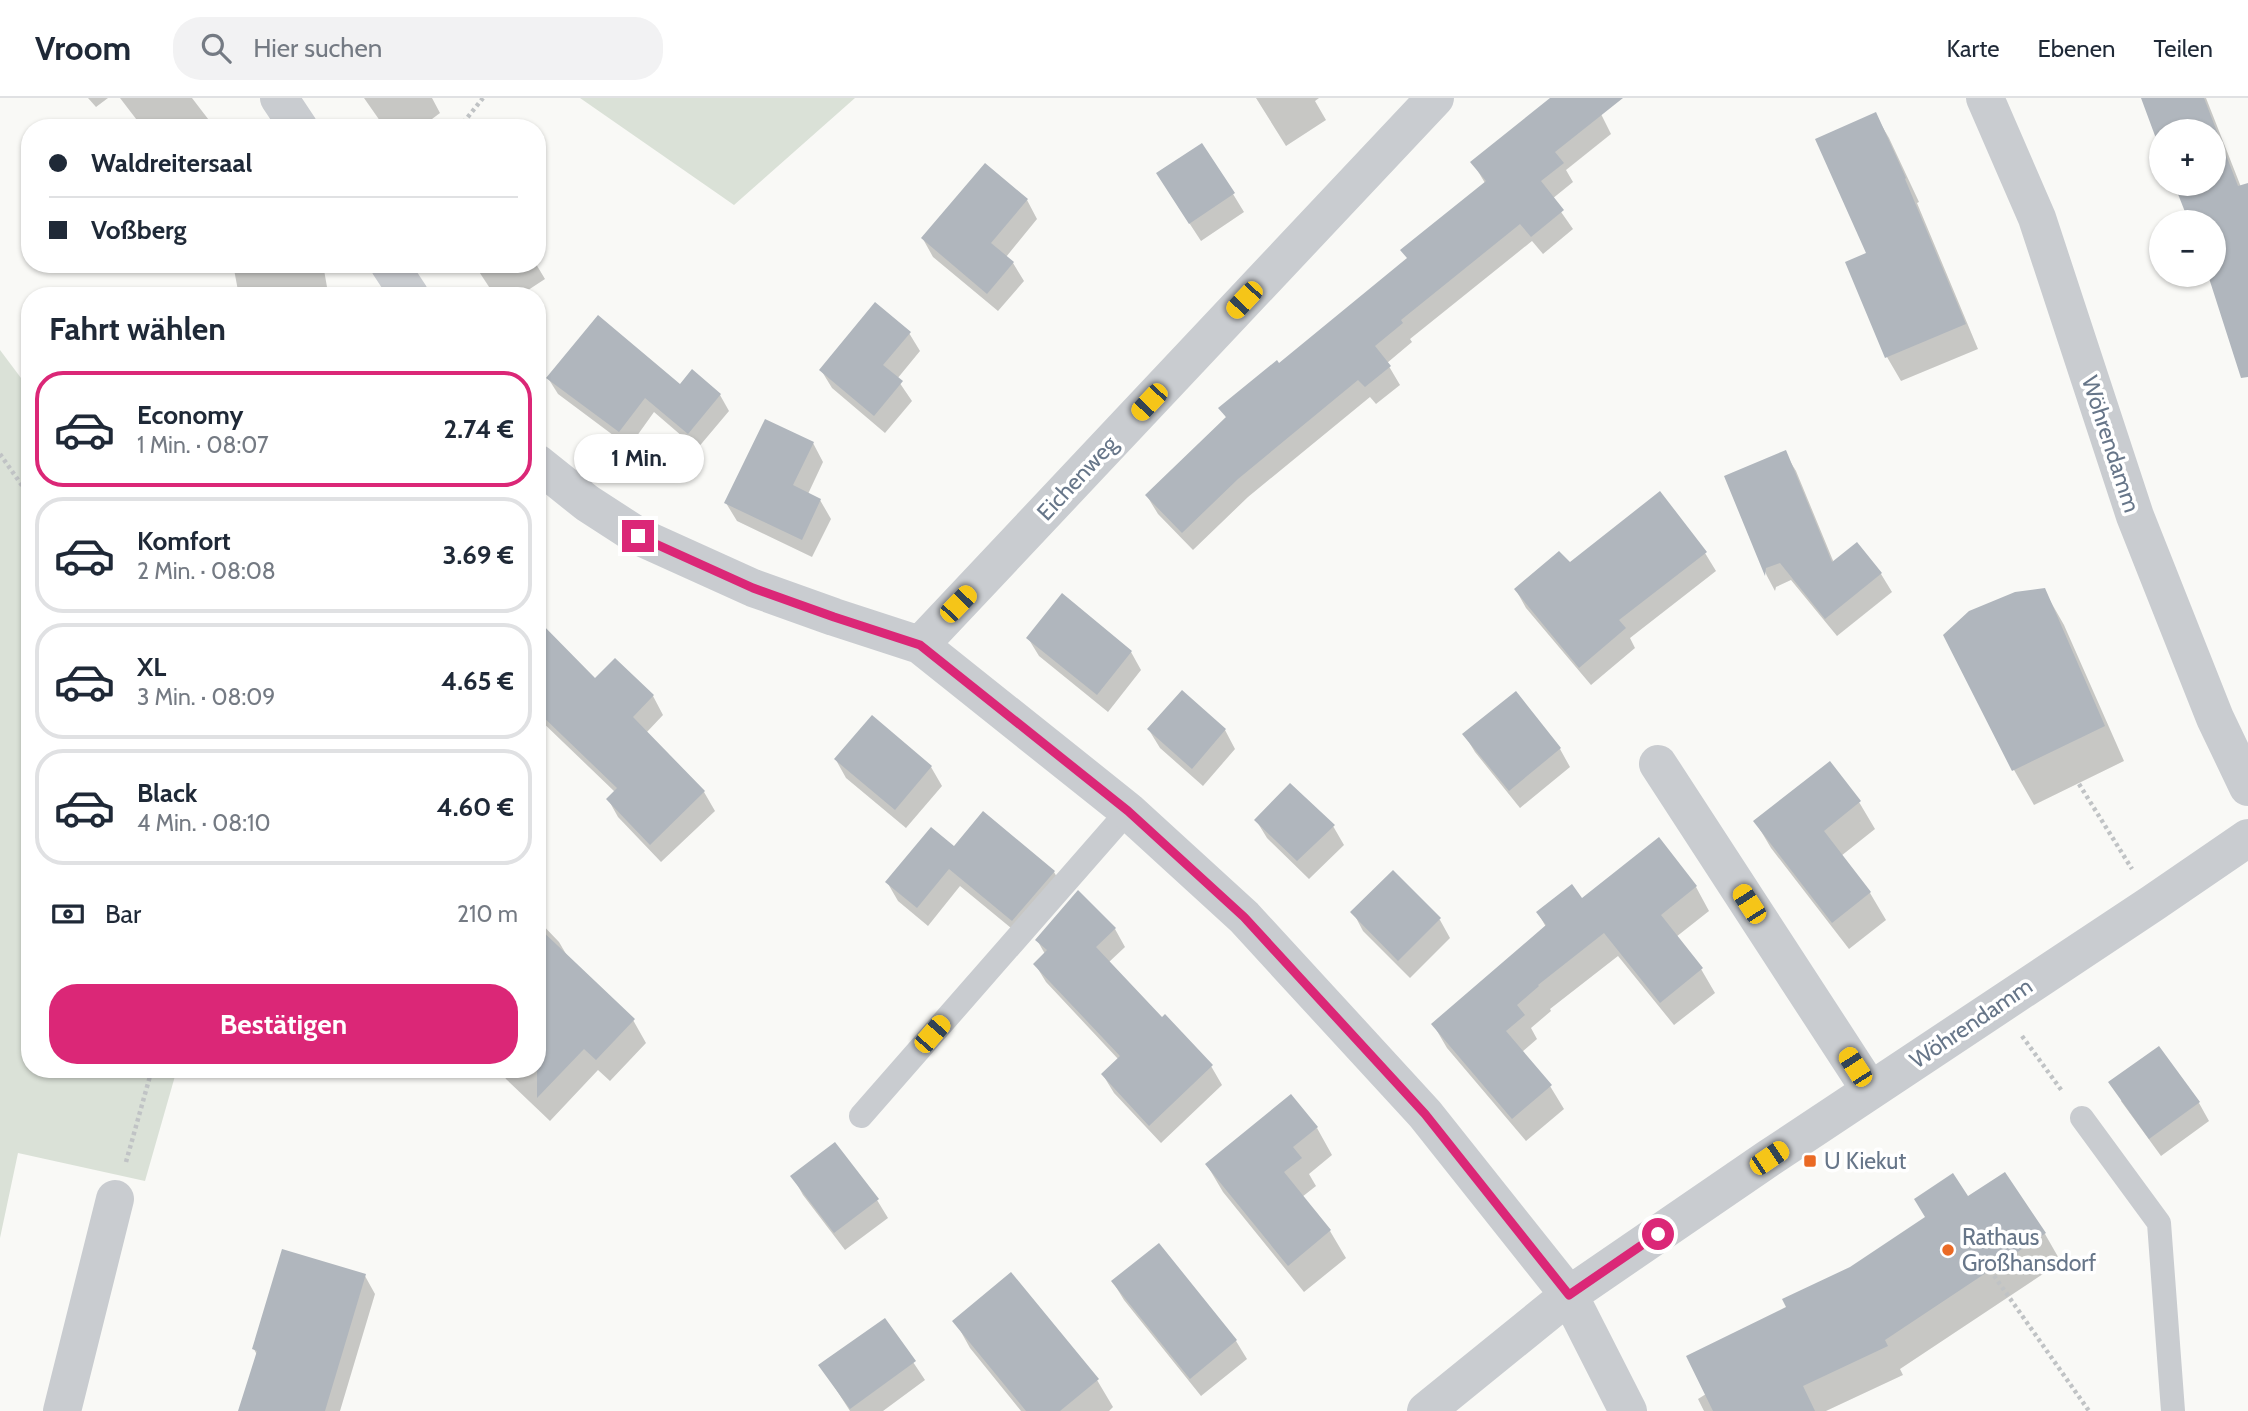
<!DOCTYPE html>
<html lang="de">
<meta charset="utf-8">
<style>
body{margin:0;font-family:Cabin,sans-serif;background:#f2f2f3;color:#1f2937;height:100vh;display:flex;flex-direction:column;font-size:26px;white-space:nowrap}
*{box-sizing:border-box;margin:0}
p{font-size:23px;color:#747a83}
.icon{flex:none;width:38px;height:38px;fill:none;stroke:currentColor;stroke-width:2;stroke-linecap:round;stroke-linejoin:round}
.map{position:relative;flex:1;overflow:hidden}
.details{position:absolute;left:21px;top:189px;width:525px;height:791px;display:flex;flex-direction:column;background:#fff;border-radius:28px;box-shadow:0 2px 5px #0004}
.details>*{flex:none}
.top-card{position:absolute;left:21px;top:21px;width:525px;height:154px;border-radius:28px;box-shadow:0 2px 5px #0004;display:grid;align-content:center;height:154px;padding:0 28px;background:#fff}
.fabs{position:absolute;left:2149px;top:21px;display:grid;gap:14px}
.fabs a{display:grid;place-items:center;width:77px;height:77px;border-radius:50%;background:#fff;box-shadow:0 2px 5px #0004;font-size:35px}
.end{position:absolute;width:32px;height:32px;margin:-16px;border:9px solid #db2777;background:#fff;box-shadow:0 0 0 4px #fff}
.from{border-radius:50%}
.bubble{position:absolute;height:49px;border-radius:24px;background:#fff;box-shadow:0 2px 5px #0004;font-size:23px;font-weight:700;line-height:49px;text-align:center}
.car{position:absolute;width:21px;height:42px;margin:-21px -10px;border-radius:9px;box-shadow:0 0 5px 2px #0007;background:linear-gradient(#f5c518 24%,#345 0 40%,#f5c518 0 76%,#345 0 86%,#f5c518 0)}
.top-card b{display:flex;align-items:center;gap:24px;height:66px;font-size:26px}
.top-card b+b{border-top:2px solid #e0e1e3}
.top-card i{width:18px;height:18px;background:#1f2937}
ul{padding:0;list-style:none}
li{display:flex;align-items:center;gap:21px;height:116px;margin:0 14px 10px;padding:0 14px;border:4px solid #e0e1e3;border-radius:28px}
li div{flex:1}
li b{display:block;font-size:26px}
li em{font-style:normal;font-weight:700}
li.active{border-color:#db2777}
li>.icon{width:63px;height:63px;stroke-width:1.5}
h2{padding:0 28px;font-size:32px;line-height:84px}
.pay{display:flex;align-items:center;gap:18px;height:77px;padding:0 28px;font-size:26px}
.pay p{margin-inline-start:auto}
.action{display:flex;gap:14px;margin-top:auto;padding:14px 28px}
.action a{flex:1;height:80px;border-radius:28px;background:#db2777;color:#fff;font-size:28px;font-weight:700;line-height:80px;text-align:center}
header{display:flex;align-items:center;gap:42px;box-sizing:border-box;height:98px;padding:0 35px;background:#fff;border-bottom:2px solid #e0e1e3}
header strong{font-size:33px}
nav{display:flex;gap:38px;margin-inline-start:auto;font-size:24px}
.search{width:490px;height:63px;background:#f2f2f3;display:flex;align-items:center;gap:18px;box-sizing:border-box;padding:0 24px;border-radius:28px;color:#747a83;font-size:26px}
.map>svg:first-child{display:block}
.green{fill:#dae1d7}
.shadow{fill:#0003}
.building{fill:#b0b6bd}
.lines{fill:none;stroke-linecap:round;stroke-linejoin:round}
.path{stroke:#c0c3c5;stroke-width:4.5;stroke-dasharray:3.5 3.5;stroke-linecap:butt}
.lane{stroke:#c9ccd0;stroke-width:24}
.street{stroke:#c9ccd0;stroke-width:38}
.route{stroke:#db2777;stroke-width:9}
.poi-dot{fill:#ea6a25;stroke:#fff;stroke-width:2.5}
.labels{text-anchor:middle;stroke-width:7;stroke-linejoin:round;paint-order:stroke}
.street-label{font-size:23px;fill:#677689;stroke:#fff}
.poi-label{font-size:23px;fill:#677689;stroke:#fff;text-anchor:start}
</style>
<header>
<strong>Vroom</strong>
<div class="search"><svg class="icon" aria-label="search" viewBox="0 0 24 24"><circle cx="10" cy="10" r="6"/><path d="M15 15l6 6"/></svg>Hier suchen</div>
<nav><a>Karte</a><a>Ebenen</a><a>Teilen</a></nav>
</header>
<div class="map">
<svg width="2248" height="1313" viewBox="0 0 2248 1313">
<rect width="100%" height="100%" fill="#f9f9f6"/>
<path class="green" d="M580,0h275l-121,107z
M0,252l30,40v679h147l-32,112 -127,-28 -18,85z"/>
<path class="shadow" d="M88,0h20l-12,9z
M120,0h72l23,30h-72z
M364,0h68l8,15 -20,15h-35z
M1256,0h63l-4,3 11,19 -40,26z
M1553,0h40l18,36 -45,36 7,12 -21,17 21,30 -30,25 -11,-13 -122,98 2,3 -25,21 13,22 -24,19 -6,-7 -122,100 -55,53 -35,-36 -11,-18 80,-77 -6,-11 58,-43 129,-106 -5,-8 82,-68 -12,-20z
M2206,0l35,89 7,-2v178l-18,-23 -20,-65h4v-53h-21l-13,-38h34v-53h-53v16l-18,-48z
M1875,16l14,24 30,64 -2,1 61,146 -77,32 -14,-24 -39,-94 20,-9z
M1169,94l64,2 11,18 -43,29z
M1027,102l10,19 -31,38 7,6 11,18 -26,30 -65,-54 -10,-18z
M233,166h90l4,23 -24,5v4h-64z
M474,166h62l9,15 -26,17h-24z
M909,235l11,18 -23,28 15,22 -27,32 -53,-45 -11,-18z
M548,280l132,8 40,9 9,16 -32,38 -43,-37 -25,35 -71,-53z
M813,345l10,19 -15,32 12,6 11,19 -19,38 -75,-36 -11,-18z
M1785,355l11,18 38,92 47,11 11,18 -55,44 -46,-56 -15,7 -1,4 -8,-15 -41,-99z
M1705,455l11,18 -86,67 5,10 -44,37 -65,-77 -10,-18 53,-25z
M2044,492l20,35 60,136 -90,44 -20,-35z
M537,523l58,59 20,-20 38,36 10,19 -17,18 58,59 11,19 -54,51 -43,-45 -10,-18 7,-7 -78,-75z
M1028,540l103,14 10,18 -33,42 -69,-56z
M1515,595l45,56 10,18 -50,41 -45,-56 -11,-18z
M1149,632h76l10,19 -32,37 -43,-38z
M836,662l95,7 11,19 -36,42 -60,-50z
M1829,666l30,38 16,27 -34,27 29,37 16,27 -37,29 -78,-101 -16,-27z
M984,716l70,58 11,19 -42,47 -63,-52 -32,40 -30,-25 -11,-19 68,-34z
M1256,722l77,6 11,19 -35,34 -42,-41z
M1658,742l38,47 13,24 -33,26 25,32 14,24 -41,32 -56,-69 -68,53 1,2 -20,17 6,11 -15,13 28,34 14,23 -38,32 -79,-93 -14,-24 113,-97 -8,-14 44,-13z
M1393,775l47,47 10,18 -40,40 -47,-47 -10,-19z
M537,821l22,23 10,17 64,61 13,23 -36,38 -12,-11 -48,51 -44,-42 -6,-10h37z
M1115,831l10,18 -17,16 54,56 49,47 11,19 -61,58 -47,-50 -11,-18 16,-15 -73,-78 -11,-18 10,-10 -8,-14z
M2159,950l40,55 10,18 -48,35 -40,-55z
M1317,1030l15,27 -23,19 7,12 -14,11 28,34 16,27 -42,34 -81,-100 -16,-27z
M793,1079l84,23 11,18 -43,32 -42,-55z
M1968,1101l77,35 16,28 -161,107 3,6 -77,36h-122l-6,-12 8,-5 82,-87z
M1159,1147l77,96 11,18 -46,37 -77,-96 -11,-18z
M1011,1177l86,105 16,27 -4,4h-88l-51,-63 -15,-27z
M365,1178l10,18 -35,117h-100l17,-56 -3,-6z
M885,1222l40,60 -42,31h-33l-29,-45z"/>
<path class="building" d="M1550,0h73l-68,54 9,11 -23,18 23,29 -33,27 -11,-13 -119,96 2,3 -28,23 16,20 -26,21 -7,-7 -120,99 -56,54 -37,-38 81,-78 -8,-9 59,-48 2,3 128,-105 -7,-8 86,-69 -16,-19z
M2141,0h63l34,88 10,-3v194l-7,1 -33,-103h6v-53h-25l-15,-38h40v-53h-53v21z
M1876,14l30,66 -1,1 61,145 -81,34 -40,-96 21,-9 -51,-114z
M1202,45l33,50 -46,31 -33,-51z
M985,65l43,36 -37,44 23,19 -27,32 -66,-56z
M875,204l36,30 -28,33 20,16 -29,35 -55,-46z
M598,217l82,69 12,-15 29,25 -33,40 -43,-36 -26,34 -73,-54z
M765,321l49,23 -21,43 28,14 -19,41 -78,-37z
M1786,352l46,112 25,-20 25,31 -57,46 -45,-56 -14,5 -1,8 -41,-100z
M1660,393l47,61 -88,68 7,8 -47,40 -65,-79 45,-38 11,11z
M2045,490l60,138 -93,45 -69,-136 26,-24 46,-19z
M1062,495l70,58 -35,44 -71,-57z
M537,521l58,59 20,-20 39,37 -21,22 72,74 -55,54 -44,-46 11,-11 -80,-77z
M1182,592l44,39 -34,40 -45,-40z
M1516,593l45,57 -52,43 -47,-57z
M872,617l60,51 -37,44 -61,-51z
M1830,663l31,40 -37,30 47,61 -39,31 -79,-102z
M1290,685l45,42 -38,36 -43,-41z
M983,713l72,60 -43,50 -63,-52 -32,39 -32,-26 46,-55 23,19z
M1659,739l38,49 -36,29 42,53 -43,35 -56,-70 -66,52 1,1 -22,19 8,10 -19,16 46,54 -40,34 -81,-95 115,-99 -10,-13 36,-28 10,14z
M1393,772l48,48 -43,43 -48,-49z
M1078,792l38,38 -20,19 66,70 3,-3 48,51 -64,61 -48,-52 19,-18 -87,-92 14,-14 -12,-10z
M537,828l98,93 -39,41 -12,-11 -47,49z
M2159,948l41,56 -51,37 -41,-57z
M1291,996l27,33 -25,20 9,11 -18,14 47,58 -43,36 -83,-102z
M835,1044l44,57 -45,34 -44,-57z
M2005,1074l41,61 -161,107 3,6 -85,40 12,25h-102l-27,-55 100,-49 -4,-8 68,-32 75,-50 -11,-18 39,-26 15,23z
M1159,1145l78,97 -47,39 -79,-98z
M282,1151l84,25 -41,137h-87l19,-60 -5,-2z
M1011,1174l88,107 -39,32h-34l-74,-90z
M885,1220l31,43 -66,48 -32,-44z"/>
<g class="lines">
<path class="path" d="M459,30l24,-30
M0,356l30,43
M2079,686l53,85
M2022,938l40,55
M126,1064l26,-93
M1990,1172l99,141"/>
<path class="lane" d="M861,1018l267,-305
M2082,1020l77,105 14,188"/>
<path class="street" d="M279,0l20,30
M1985,0l52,120 98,298 80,202 33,69
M389,166l21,32
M537,365l50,40 51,33 115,52 81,29 86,28 208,166 116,106 181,197 144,181 59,116
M920,547l515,-547
M1658,666l212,326
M62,1313l53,-212
M1426,1313l143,-116 200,-137 384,-255 95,-65"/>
</g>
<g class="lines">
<path class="route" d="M638,438l115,52 81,29 86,28 208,166 116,106 181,197 144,181 89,-61"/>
</g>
<g class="poi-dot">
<rect x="1803" y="1056" width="14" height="14" rx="3.5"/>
<circle cx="1948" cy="1152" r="7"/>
</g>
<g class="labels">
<g class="street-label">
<text transform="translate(2111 346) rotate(72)" y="8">Wöhrendamm</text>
<text transform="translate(1077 380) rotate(-47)" y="8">Eichenweg</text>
<text transform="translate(1971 925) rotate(-34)" y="8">Wöhrendamm</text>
</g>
<g class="poi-label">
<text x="1824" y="1071">U Kiekut</text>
<text x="1962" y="1147">Rathaus<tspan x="1962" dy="26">Großhansdorf</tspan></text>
</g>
</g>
</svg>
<div class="fabs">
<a>+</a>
<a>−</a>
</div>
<i class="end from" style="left:1658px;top:1136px"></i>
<i class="end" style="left:638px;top:438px"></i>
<div class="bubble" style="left:574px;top:336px;width:130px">1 Min.</div>
<i class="car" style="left:1244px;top:202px;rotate:223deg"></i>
<i class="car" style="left:1149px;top:304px;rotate:223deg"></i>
<i class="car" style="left:958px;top:506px;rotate:44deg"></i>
<i class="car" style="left:1749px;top:806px;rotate:327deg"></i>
<i class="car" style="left:932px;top:936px;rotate:41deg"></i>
<i class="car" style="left:1855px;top:969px;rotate:327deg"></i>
<i class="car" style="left:1769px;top:1060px;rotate:56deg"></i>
<div class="top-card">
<b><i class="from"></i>Waldreitersaal</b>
<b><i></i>Voßberg</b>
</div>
<section class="details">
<h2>Fahrt wählen</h2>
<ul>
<li class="active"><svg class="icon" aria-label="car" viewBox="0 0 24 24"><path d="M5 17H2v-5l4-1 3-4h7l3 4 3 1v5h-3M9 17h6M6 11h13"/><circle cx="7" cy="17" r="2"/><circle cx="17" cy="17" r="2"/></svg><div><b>Economy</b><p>1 Min. · 08:07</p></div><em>2.74 €</em></li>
<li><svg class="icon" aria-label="car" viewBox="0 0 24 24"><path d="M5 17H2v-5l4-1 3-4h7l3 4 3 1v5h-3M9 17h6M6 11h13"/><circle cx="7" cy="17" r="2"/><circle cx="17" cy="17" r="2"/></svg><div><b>Komfort</b><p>2 Min. · 08:08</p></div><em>3.69 €</em></li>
<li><svg class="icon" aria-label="car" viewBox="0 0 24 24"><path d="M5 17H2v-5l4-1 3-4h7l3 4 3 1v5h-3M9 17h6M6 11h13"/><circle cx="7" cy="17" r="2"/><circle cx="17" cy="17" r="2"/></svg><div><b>XL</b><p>3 Min. · 08:09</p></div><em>4.65 €</em></li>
<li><svg class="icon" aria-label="car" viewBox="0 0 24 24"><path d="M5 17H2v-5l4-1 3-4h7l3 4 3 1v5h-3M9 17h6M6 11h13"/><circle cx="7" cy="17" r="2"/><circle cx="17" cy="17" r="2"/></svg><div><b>Black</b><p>4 Min. · 08:10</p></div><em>4.60 €</em></li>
</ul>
<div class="pay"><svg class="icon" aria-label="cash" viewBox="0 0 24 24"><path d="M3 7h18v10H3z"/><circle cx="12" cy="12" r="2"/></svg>Bar<p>210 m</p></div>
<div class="action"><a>Bestätigen</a></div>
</section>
</div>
